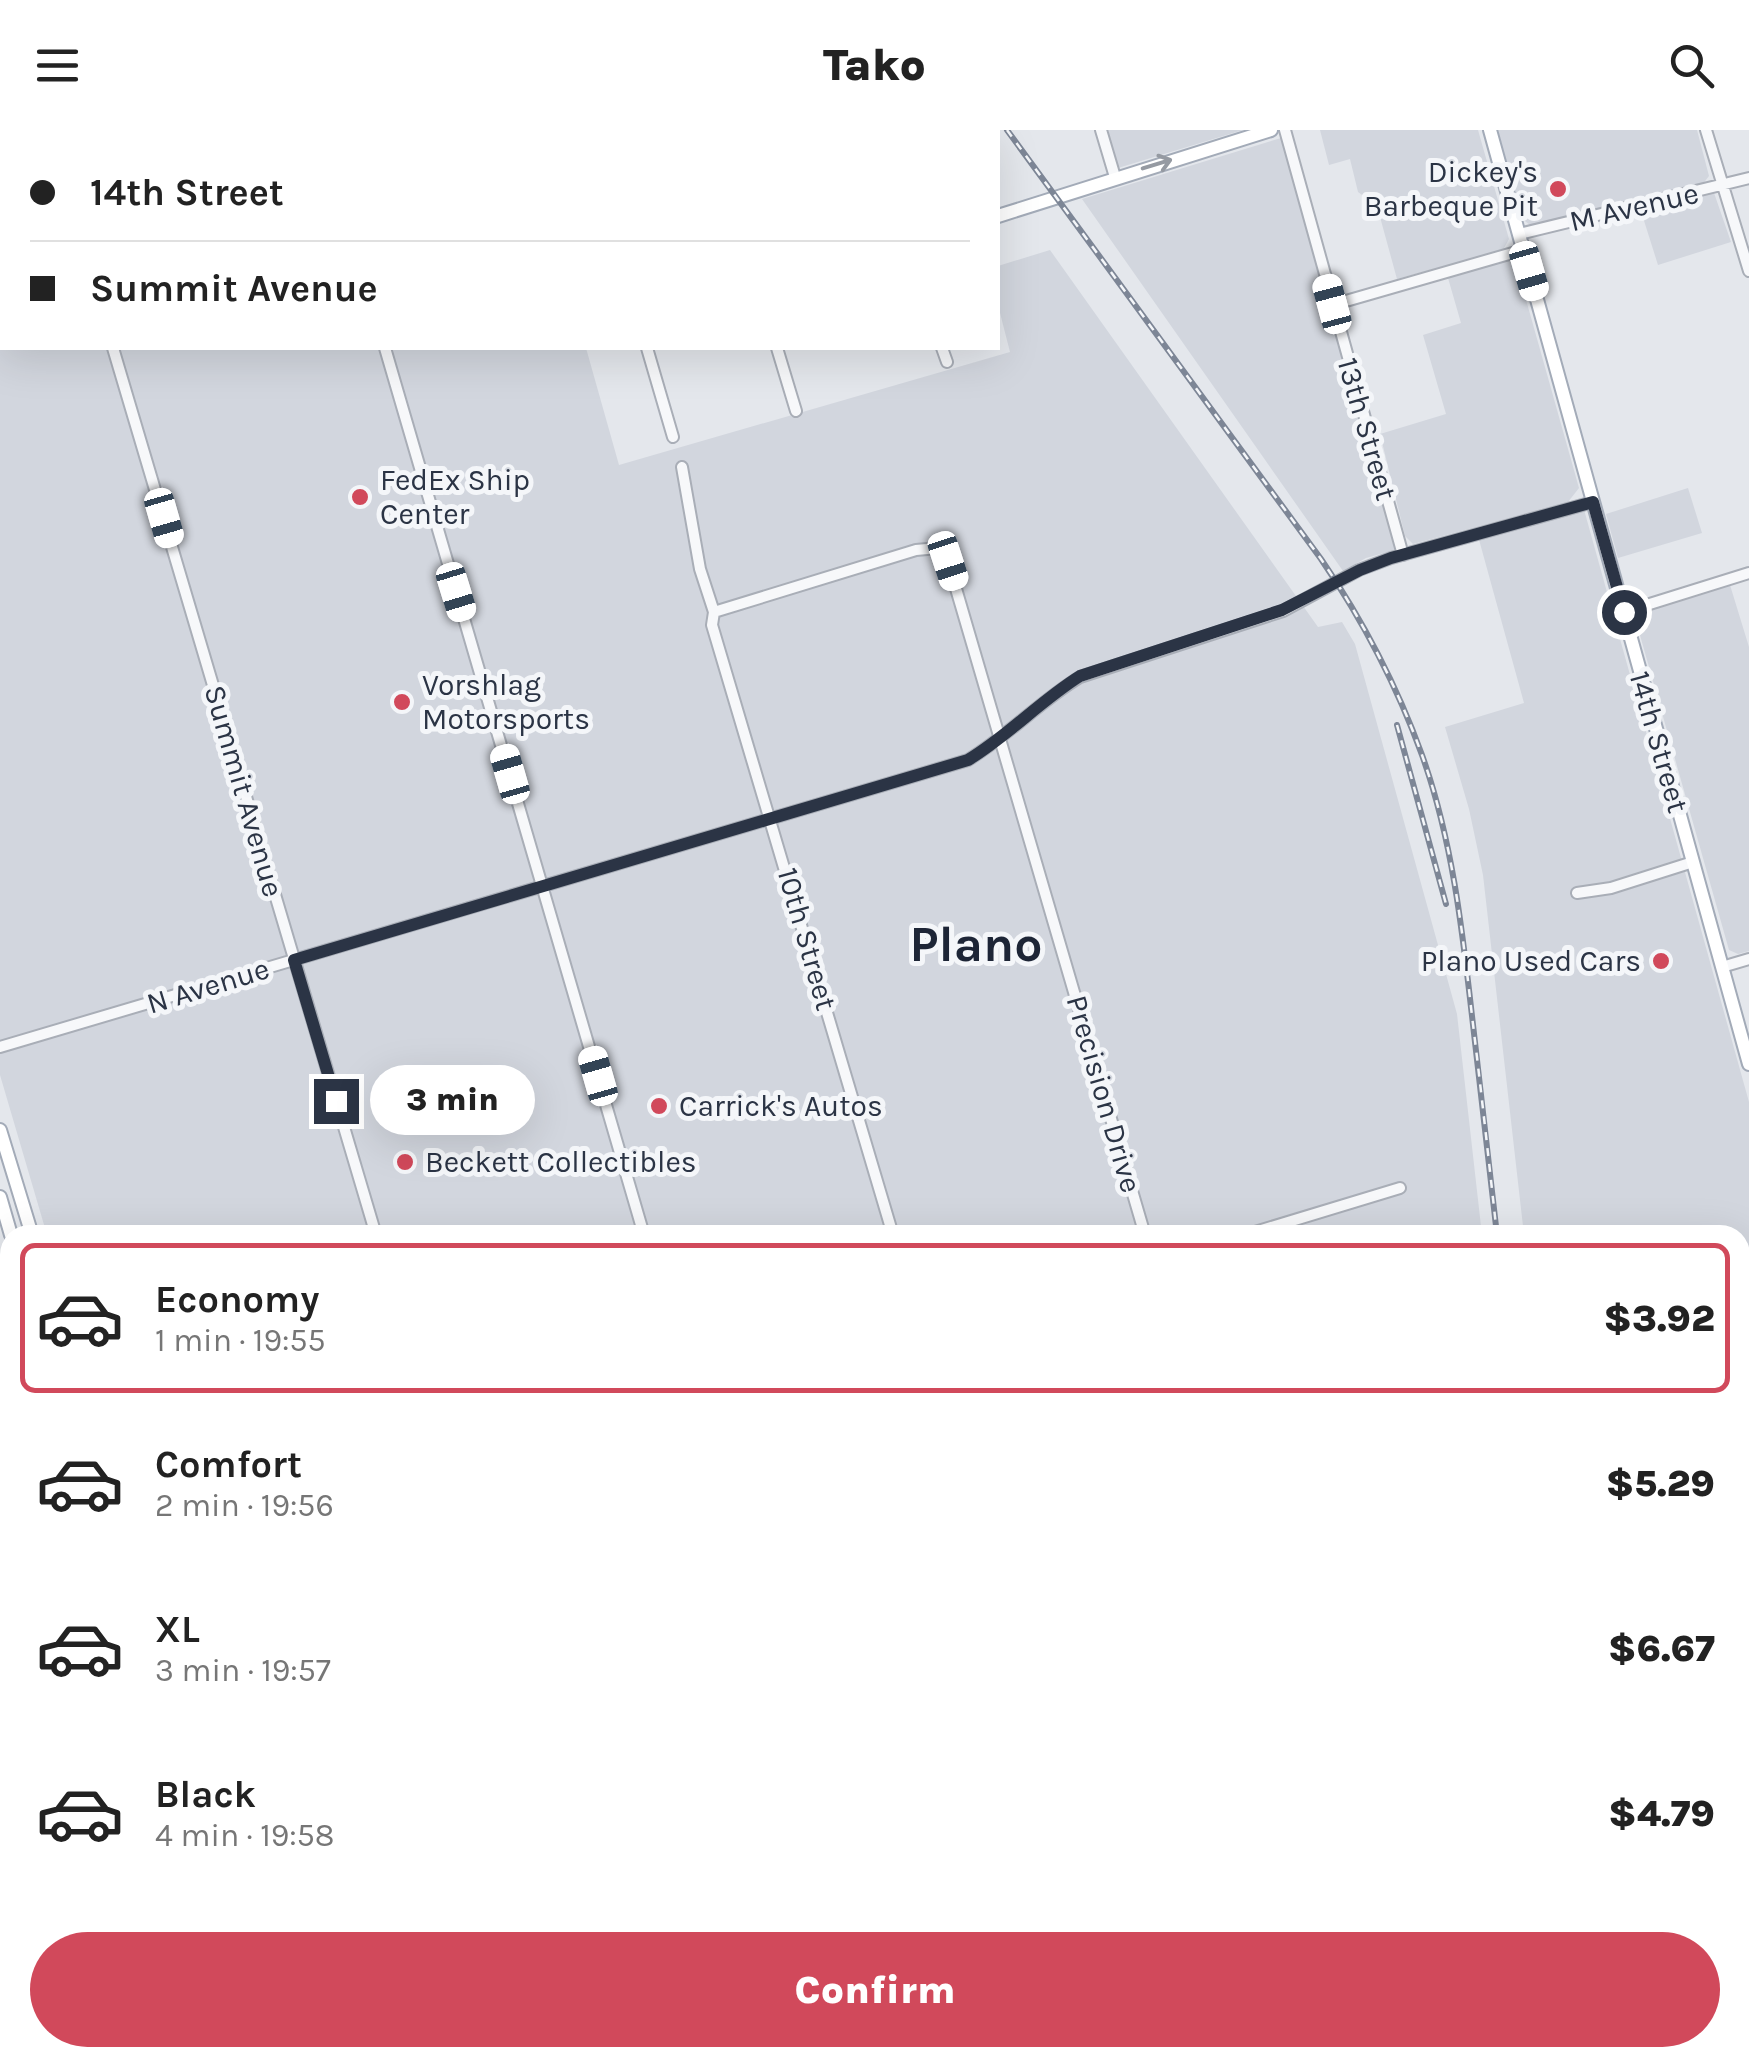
<!DOCTYPE html>
<meta charset="utf-8">
<style>
body{margin:0;font-family:Karla,sans-serif;background:#f6f6f6;color:#222;height:100vh;display:flex;flex-direction:column;font-size:38px;white-space:nowrap}
*{box-sizing:border-box;margin:0}
p{font-size:32px;color:#767676}
.icon{flex:none;width:55px;height:55px;fill:none;stroke:currentColor;stroke-width:2;stroke-linecap:round;stroke-linejoin:round}
.map{position:relative;flex:1;overflow:hidden}
.panel{position:absolute;left:0px;top:1095px;width:1750px;height:842px;display:flex;flex-direction:column;background:#fff;border-radius:30px 30px 0 0;box-shadow:0 10px 40px #0002}
.panel>*{flex:none}
.banner{position:absolute;left:0px;top:0px;width:1000px;height:220px;box-shadow:0 10px 40px #0002;display:grid;align-content:center;height:220px;padding:0 30px;background:#fff}
.end{position:absolute;width:45px;height:45px;margin:-22px;border:12px solid #2b3445;background:#fff;box-shadow:0 0 0 5px #fff}
.from{border-radius:50%}
.bubble{position:absolute;height:70px;border-radius:35px;background:#fff;box-shadow:0 10px 40px #0002;font-size:32px;font-weight:800;line-height:70px;text-align:center}
.car{position:absolute;width:30px;height:60px;margin:-30px -15px;border-radius:12px;box-shadow:0 0 8px 2px #0007;background:linear-gradient(#fff 24%,#345 0 40%,#fff 0 76%,#345 0 86%,#fff 0)}
.banner b{display:flex;align-items:center;gap:35px;height:95px;font-size:38px}
.banner b+b{border-top:2px solid #e0e0e0}
.banner i{width:25px;height:25px;background:#222}
ul{padding:18px 0 0;list-style:none}
li{display:flex;align-items:center;gap:30px;height:150px;margin:0 20px 15px;padding:0 10px;border:5px solid transparent;border-radius:15px}
li div{flex:1}
li b{display:block;font-size:38px}
li em{font-style:normal;font-weight:800}
li.selected{border-color:#d1495b}
li>.icon{width:90px;height:90px;stroke-width:1.5}
.cta{display:flex;gap:20px;margin-top:auto;padding:20px 30px}
.cta a{flex:1;height:115px;border-radius:60px;background:#d1495b;color:#fff;font-size:40px;font-weight:800;line-height:115px;text-align:center}
header{display:flex;justify-content:space-between;align-items:center;height:130px;padding:0 30px;background:#fff;font-size:45px;font-weight:800}
.map>svg:first-child{display:block}
.built{fill:#d2d6de}
.lines{fill:none;stroke-linecap:round;stroke-linejoin:round}
.stream{stroke:#9fb4cc;stroke-width:2.5}
.minor-casing{stroke:#a9aeb7;stroke-width:14}
.major-casing{stroke:#a3abb8;stroke-width:16}
.minor{stroke:#f7f8fa;stroke-width:10}
.major{stroke:#fff;stroke-width:12}
.rail-casing{stroke:#7d8696;stroke-width:6}
.rail{stroke:#f4f6f9;stroke-width:2.5;stroke-dasharray:8;stroke-linecap:butt}
.oneway{stroke:#959aa2}
.route{stroke:#2b3445;stroke-width:12}
.poi-dot{fill:#d1495b;stroke:#f4f6f9;stroke-width:4}
.labels{text-anchor:middle;stroke-width:10;stroke-linejoin:round;paint-order:stroke}
.poi-label{font-size:30px;fill:#2b3445;stroke:#f4f6f9;text-anchor:start}
.street-label{font-size:30px;fill:#2b3445;stroke:#f4f6f9}
.town-label{font-size:50px;font-weight:bold;fill:#1d2536;stroke:#f4f6f9}
</style>
<header><svg class="icon" aria-label="menu" viewBox="0 0 24 24"><path d="M4 6h16M4 12h16M4 18h16"/></svg>Tako<svg class="icon" aria-label="search" viewBox="0 0 24 24"><circle cx="10" cy="10" r="6"/><path d="M15 15l6 6"/></svg></header>
<div class="map">
<svg width="1749" height="1936" viewBox="0 0 1749 1936">
<rect width="100%" height="100%" fill="#e4e7ec"/>
<path class="built" d="M0,0h518l-516,2 -2,149z
M1108,0h135l-125,38z
M1320,0h158l31,109 -6,11 -106,29 -20,-73 -19,-14 -8,-33 -21,6z
M1498,0h199l12,46 -7,9 -172,40 -9,-7z
M1281,8l114,412 -29,8 -23,13 -261,-372z
M1713,60l18,52 -73,23 -18,-57z
M1050,120l268,377 24,-5 13,22 102,370 25,221h-1435l-47,-160v-749h2v22h584l33,117 391,-113 -12,-47v-39z
M1505,129l11,5 63,224 -11,14 -155,42 -8,-8 -25,-102 66,-20 -23,-79 38,-12 -13,-45z
M1688,358l14,45 -84,25 -12,-44z
M1583,376l166,596v953l-37,11h-96v-8h124v-823h-216l-41,-360 -14,-66 -24,-82 79,-24 -46,-167z
M1730,455l19,62v304l-11,3 -9,-4 -93,-329 7,-10z
M6,1148l4,14v766h143l-29,8h-124v-786z
M288,1928h124l-27,8h-95z
M434,1928h1140l1,8h-1139z"/>
<g class="lines">
<path class="stream" d="M995,1928l3,8
M161,1936l28,-8"/>
<defs>
<path id="minor" d="M601,0l1,2
M718,0l1,2
M1101,0l14,47
M1285,0l118,425
M1706,0l43,141
M208,2l8,-2
M0,64l2,-1
M1519,104l230,-56
M1332,175l191,-55
M113,218l263,887
M385,218l259,887
M647,218l26,89
M777,218l19,63
M942,218l5,14
M682,337l18,102 14,43 -2,13 181,610
M714,482l202,-62 22,-2 7,3 200,684
M1624,482l125,-39
M1577,763l34,-5 82,-26
M1722,837l27,-8
M0,917l968,-287c40,-24 72,-59 112,-83l203,-66 76,-41 32,-12 202,-56
M1245,1105l155,-47
M1740,1635l9,-2
M0,1789l10,-3
M703,1928l2,8
M1204,1928l2,8"/>
<path id="major" d="M1490,0l259,934
M570,2l10,-2
M998,86l273,-86
M0,159l2,-1
M0,181l2,-1
M0,1000l32,105
M0,1067l11,38
M254,1931l11,-3"/>
</defs>
<use href="#minor" class="minor-casing"/>
<use href="#major" class="major-casing"/>
<use href="#minor" class="minor"/>
<use href="#major" class="major"/>
<defs>
<path id="rail" d="M1007,0l314,429c41,60 76,127 101,196 30,84 40,172 50,261 9,73 17,146 25,219
M1397,595l49,179
M1586,1928l1,8"/>
</defs>
<use href="#rail" class="rail-casing"/>
<use href="#rail" class="rail"/>
</g>
<defs><path id="oneway-shaft" d="M-6 0H5M1.5-3L5.5 0L1.5 3" fill="none" stroke-width="1.6" stroke-linecap="round" stroke-linejoin="round" transform="scale(2.5)"/></defs>
<use class="oneway" href="#oneway-shaft" transform="translate(1157 34) rotate(-17)"/>
<g class="lines">
<path class="route" d="M336,971l-42,-141 674,-200c40,-24 72,-59 112,-84l202,-66 78,-40 31,-12 202,-56 31,110"/>
</g>
<g class="poi-dot">
<circle cx="1558" cy="59" r="10"/>
<circle cx="360" cy="367" r="10"/>
<circle cx="402" cy="572" r="10"/>
<circle cx="1661" cy="831" r="10"/>
<circle cx="659" cy="976" r="10"/>
<circle cx="405" cy="1032" r="10"/>
</g>
<g class="labels">
<g class="poi-label">
<text x="1538" y="52" text-anchor="end">Dickey's<tspan x="1538" dy="34">Barbeque Pit</tspan></text>
<text x="380" y="360">FedEx Ship<tspan x="380" dy="34">Center</tspan></text>
<text x="422" y="565">Vorshlag<tspan x="422" dy="34">Motorsports</tspan></text>
<text x="1641" y="841" text-anchor="end">Plano Used Cars</text>
<text x="679" y="986">Carrick's Autos</text>
<text x="425" y="1042">Beckett Collectibles</text>
</g>
<g class="street-label">
<text transform="translate(1634 77) rotate(-13)" y="10">M Avenue</text>
<text transform="translate(1367 299) rotate(74)" y="10">13th Street</text>
<text transform="translate(1659 612) rotate(74)" y="10">14th Street</text>
<text transform="translate(244 661) rotate(74)" y="10">Summit Avenue</text>
<text transform="translate(807 809) rotate(74)" y="10">10th Street</text>
<text transform="translate(208 856) rotate(-17)" y="10">N Avenue</text>
<text transform="translate(1104 964) rotate(74)" y="10">Precision Drive</text>
</g>
<g class="town-label">
<text x="976" y="831">Plano</text>
</g>
</g>
</svg>
<i class="end from" style="left:1624px;top:482px"></i>
<i class="end" style="left:336px;top:971px"></i>
<div class="bubble" style="left:370px;top:935px;width:165px">3 min</div>
<i class="car" style="left:1529px;top:141px;rotate:164deg"></i>
<i class="car" style="left:1332px;top:174px;rotate:345deg"></i>
<i class="car" style="left:164px;top:388px;rotate:164deg"></i>
<i class="car" style="left:948px;top:431px;rotate:162deg"></i>
<i class="car" style="left:456px;top:462px;rotate:163deg"></i>
<i class="car" style="left:510px;top:644px;rotate:344deg"></i>
<i class="car" style="left:598px;top:946px;rotate:344deg"></i>
<div class="banner">
<b><i class="from"></i>14th Street</b>
<b><i></i>Summit Avenue</b>
</div>
<section class="panel">
<ul>
<li class="selected"><svg class="icon" aria-label="car" viewBox="0 0 24 24"><path d="M5 17H2v-5l4-1 3-4h7l3 4 3 1v5h-3M9 17h6M6 11h13"/><circle cx="7" cy="17" r="2"/><circle cx="17" cy="17" r="2"/></svg><div><b>Economy</b><p>1 min · 19:55</p></div><em>$3.92</em></li>
<li><svg class="icon" aria-label="car" viewBox="0 0 24 24"><path d="M5 17H2v-5l4-1 3-4h7l3 4 3 1v5h-3M9 17h6M6 11h13"/><circle cx="7" cy="17" r="2"/><circle cx="17" cy="17" r="2"/></svg><div><b>Comfort</b><p>2 min · 19:56</p></div><em>$5.29</em></li>
<li><svg class="icon" aria-label="car" viewBox="0 0 24 24"><path d="M5 17H2v-5l4-1 3-4h7l3 4 3 1v5h-3M9 17h6M6 11h13"/><circle cx="7" cy="17" r="2"/><circle cx="17" cy="17" r="2"/></svg><div><b>XL</b><p>3 min · 19:57</p></div><em>$6.67</em></li>
<li><svg class="icon" aria-label="car" viewBox="0 0 24 24"><path d="M5 17H2v-5l4-1 3-4h7l3 4 3 1v5h-3M9 17h6M6 11h13"/><circle cx="7" cy="17" r="2"/><circle cx="17" cy="17" r="2"/></svg><div><b>Black</b><p>4 min · 19:58</p></div><em>$4.79</em></li>
</ul>
<div class="cta"><a>Confirm</a></div>
</section>
</div>
